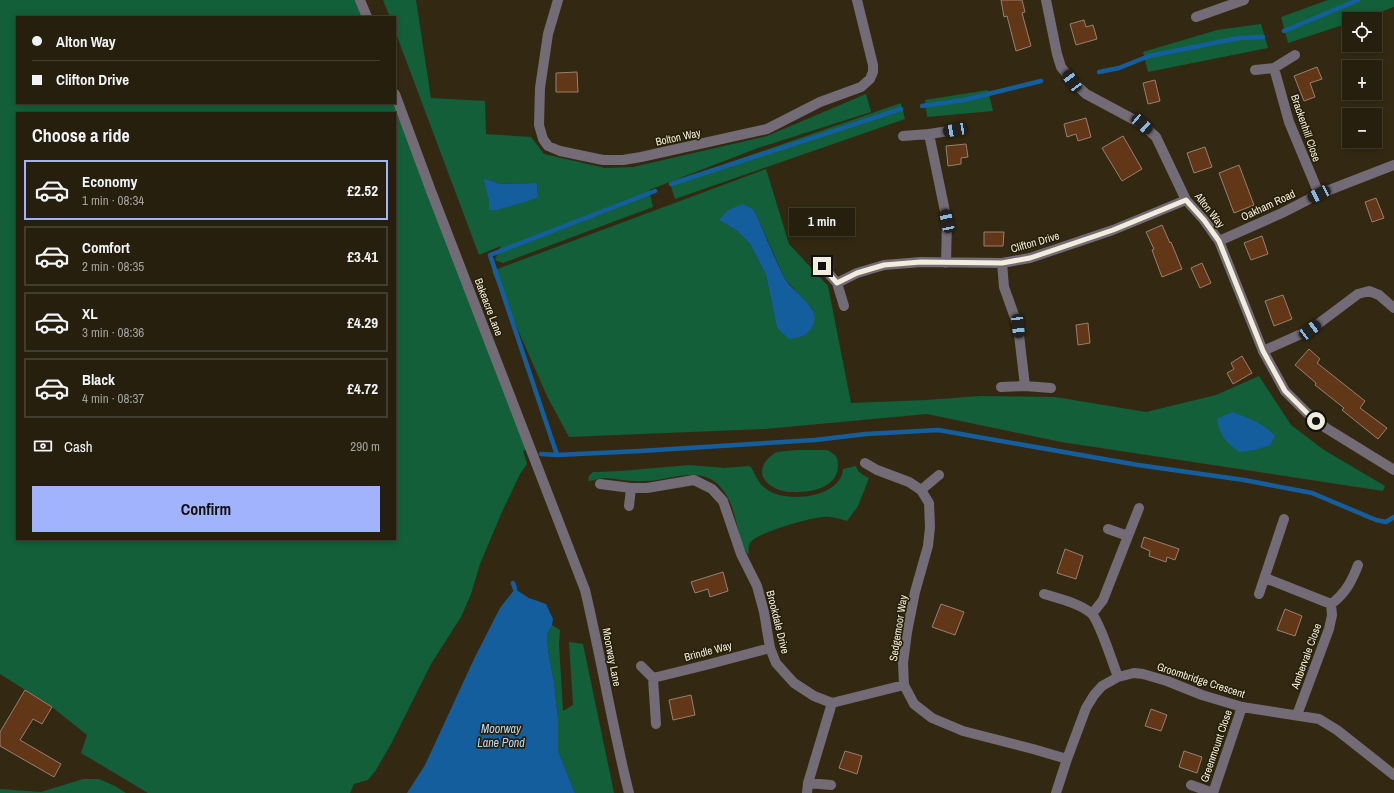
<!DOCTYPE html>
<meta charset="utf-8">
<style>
body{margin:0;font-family:"Archivo Narrow",sans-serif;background:#322c1c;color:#f1f3f6;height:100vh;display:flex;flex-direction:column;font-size:15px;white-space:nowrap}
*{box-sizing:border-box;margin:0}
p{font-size:13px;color:#a4a29e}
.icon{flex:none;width:22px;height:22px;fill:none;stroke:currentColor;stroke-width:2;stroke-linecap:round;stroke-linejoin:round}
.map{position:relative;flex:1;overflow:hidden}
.panel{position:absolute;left:16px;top:112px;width:380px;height:428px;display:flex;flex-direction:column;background:#261f0e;border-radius:0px;box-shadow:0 2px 6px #0003,0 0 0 1px #423d2e}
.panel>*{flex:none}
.guide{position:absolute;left:16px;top:16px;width:380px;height:88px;border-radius:0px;box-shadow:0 2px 6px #0003,0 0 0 1px #423d2e;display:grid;align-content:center;height:88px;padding:0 16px;background:#261f0e}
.buttons{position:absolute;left:1342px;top:12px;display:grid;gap:8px}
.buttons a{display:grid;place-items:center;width:40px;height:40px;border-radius:0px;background:#261f0e;box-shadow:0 2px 6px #0003,0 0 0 1px #423d2e;font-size:20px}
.end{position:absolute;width:18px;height:18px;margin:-9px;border:5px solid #f1ecdd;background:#111;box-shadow:0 0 0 2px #111}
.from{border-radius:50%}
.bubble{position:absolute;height:28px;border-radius:0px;background:#261f0e;box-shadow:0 2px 6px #0003,0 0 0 1px #423d2e;font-size:13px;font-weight:700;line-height:28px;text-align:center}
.car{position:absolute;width:12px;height:24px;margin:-12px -6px;border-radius:5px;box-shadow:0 0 3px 1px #0007;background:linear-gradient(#222 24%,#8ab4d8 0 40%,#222 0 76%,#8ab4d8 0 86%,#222 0)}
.guide b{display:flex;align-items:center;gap:14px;height:38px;font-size:15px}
.guide b+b{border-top:1px solid #423d2e}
.guide i{width:10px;height:10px;background:#f1f3f6}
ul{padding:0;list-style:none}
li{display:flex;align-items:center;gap:12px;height:60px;margin:0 8px 6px;padding:0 8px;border:2px solid #423d2e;border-radius:0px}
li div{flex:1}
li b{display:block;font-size:15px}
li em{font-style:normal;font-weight:700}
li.on{border-color:#a1b3fd}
li>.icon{width:36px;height:36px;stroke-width:1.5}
h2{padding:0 16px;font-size:18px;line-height:48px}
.pay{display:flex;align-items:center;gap:10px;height:44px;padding:0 16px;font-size:15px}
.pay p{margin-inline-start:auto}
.action{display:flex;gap:8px;margin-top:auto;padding:8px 16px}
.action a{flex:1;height:46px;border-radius:0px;background:#a1b3fd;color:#111;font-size:16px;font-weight:700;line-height:46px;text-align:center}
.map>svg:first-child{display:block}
.green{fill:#125f39;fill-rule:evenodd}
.water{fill:#155e9e}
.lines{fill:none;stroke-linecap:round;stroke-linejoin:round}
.stream{stroke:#155e9e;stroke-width:4.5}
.building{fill:#613718;stroke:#997f6f}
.minor{stroke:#736b75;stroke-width:10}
.tertiary{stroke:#736b75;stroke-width:10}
.route{stroke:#f1ecdd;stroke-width:5}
.labels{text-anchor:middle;stroke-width:3.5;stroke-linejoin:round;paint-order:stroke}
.street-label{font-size:11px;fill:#f1ecdd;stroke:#292008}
.water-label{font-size:12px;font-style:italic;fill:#b3d5f9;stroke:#292008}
</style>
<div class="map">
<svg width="1394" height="793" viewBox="0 0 1394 793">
<rect width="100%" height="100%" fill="#332912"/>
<path class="green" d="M0,0h360l6,17h-349v86h378l136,345 -8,3 4,13 -7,10 -19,40 -21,50 -9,30 -10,23 -30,47 -40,80 -15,26 -8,10 -14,4 -4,9h-202l-67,-40 6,-18 -35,-28 -52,-33zM17,113h378v426h-378z
M383,0h33l15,98 54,3 1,33 45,3 13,17 61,14 28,-1 134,-31 99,-42 5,18 -113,36 -109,42 4,17 -150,56 -8,-3 6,-14 -22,9 -84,-224v-14h-5zM486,179l15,5 36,-1 1,13 -45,15 -4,-1v-9z
M1328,0h66v7l-33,12h-12v4l-61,20 -7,-26z
M1261,24l7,24 -120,24 -5,-20 74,-22z
M988,90l5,21 -66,6 -2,-17z
M901,103l4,16 -230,80 -5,-16z
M766,169l23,75 39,42 23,117 75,-3 54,-4 75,1 91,15 70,-17 43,-19 32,49 33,25 61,36 -2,5 -322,-49 -134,-28 -162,15 -196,8 -22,-41 -55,-125zM754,210l31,69 28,31 -36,18 -11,-53 -16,-31 -14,-14 -17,-10z
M827,450c8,4 11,6 11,16 -1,23 -29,27 -48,26 -15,-1 -37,-13 -24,-31 2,-3 6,-6 9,-8 8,-4 42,-3 52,-3z
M690,465l34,3 25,-2 2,1c4,7 8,17 14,21 18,16 76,11 78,-19l13,-3c2,7 7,9 13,12l-11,28 -11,15c-7,-2 -17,-5 -24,-4 -14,1 -58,14 -69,22 -5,3 -6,8 -5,14l-2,1c-10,-18 -10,-40 -20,-58 -20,-35 -52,-16 -82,-15 -15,1 -26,-2 -40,-3 -6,0 -10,3 -17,3l1,-5 4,-4h5l22,-1z
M552,625l8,5 -1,14 4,67 10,-6 -4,-63 14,2 31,149h-39l-17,-42v-32l-4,-37 -6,-32 -1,-16z
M83,779h16l16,7 11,7h-126v-4l41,3z"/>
<path class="water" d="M486,179l15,5 36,-1 1,14 -10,4 -35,10 -4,-1v-9l-5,-21z
M743,204l11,6c10,22 19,45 30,67 7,15 40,31 28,50 -5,9 -13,11 -23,12l-12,-11 -11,-53 -16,-31 -14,-14 -17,-10 9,-10z
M1232,412c16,6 31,11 43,24l-5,9 -15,5 -16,2c-14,-11 -19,-16 -22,-33z
M515,589l14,9 17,6 7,15 -1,6 -5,9 1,16 6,32 4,37v32l17,42h-168l18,-28 49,-106 26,-51z"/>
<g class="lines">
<path class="stream" d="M1284,31l74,-31
M1099,72l20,-4 30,-12 90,-18 24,-1
M922,106l42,-6 77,-19
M671,184l230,-75
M541,454l16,1 83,-4 175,-11 51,-6 72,-4 200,35 106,15 68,13 64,27 10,2 8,-5
M557,455l-67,-200 165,-64
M513,583l2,6"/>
</g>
<path class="building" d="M1001,0h21l3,12 -3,1 9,33 -15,5 -9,-35 -3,1z
M1084,20l2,7 7,-2 4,14 -21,6 -6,-21z
M1317,67l5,12 -12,4 5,14 -11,4 -10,-25z
M577,72l1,20h-22v-19z
M1155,80l5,21 -12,3 -5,-21z
M1086,118l5,19 -13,4 -2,-7 -9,3 -3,-13z
M1123,136l19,33 -20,12 -20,-33z
M966,144l2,13 -7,1v6l-13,2 -2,-20z
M1205,147l7,20 -18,6 -7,-20z
M1239,165l15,40 -20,8 -15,-40z
M1376,198l8,20 -12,4 -7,-20z
M1162,225l8,18 1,-1 11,27 -20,8 -10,-27 2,-1 -8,-17z
M984,232h20l-1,14h-19z
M1262,236l6,18 -17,6 -7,-17z
M1202,263l9,20 -11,5 -9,-20z
M1283,295l9,24 -18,7 -9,-25z
M1088,323l2,20 -12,2 -2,-20z
M1309,349l11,10 -3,4 48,38 -5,7 27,20 -9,11 -36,-29 2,-2 -29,-23 1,-2 -21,-18z
M1242,356l10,17 -19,11 -6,-11 7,-4 -3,-6z
M1144,537l35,12 -4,11 -8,-3 -1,5 -17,-6 1,-5 -9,-4z
M1065,549l18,7 -7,23 -19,-6z
M723,572l5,19 -18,6 -2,-8 -13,4 -4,-11z
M941,604l23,8 -9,23 -23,-8z
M1285,609l17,7 -7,20 -18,-6z
M25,690l27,17 -10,17 -9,-5 -13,21 41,24 -7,13 -54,-31v-14z
M691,695l4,20 -22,5 -4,-20z
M1151,709l16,6 -6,16 -16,-5z
M845,751l17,5 -5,18 -18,-6z
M1184,751l18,6 -5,16 -18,-6z"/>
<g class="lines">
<path class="minor" d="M558,0l-10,34 -8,54 -1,37 4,14 5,7 12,5 43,9h20l18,-3 126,-28 53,-27 41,-15 9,-8 3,-7v-7l-16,-65
M1196,17l48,-17
M1274,68l15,54 30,72
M1255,70l19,-2 21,-13
M929,134l18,87 -1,42
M903,136l26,-2 26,-4
M1219,241l63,-28 37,-19 75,-29
M1002,263l2,24 14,39 7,60
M822,266l15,17 7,23
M837,283l20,-10 27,-8 37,-3 81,1 28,-5 83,-28 73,-30
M1263,351l47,-21 48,-36 11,-3 10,4 15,13
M1001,387l24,-1 26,2
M865,463l12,7 32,12 12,8 8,13 1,24 -2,19 -13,46 -8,40 -4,31 1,22 10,19 18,14 31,13 70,18 34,10
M600,484l31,4h16l47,-8 18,9 11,12 18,53 16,32 7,26 6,36 6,15 18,20 20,13 18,7 72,-18
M921,490l18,-15
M629,506l2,-18
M1108,529l20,7
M1265,578l66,26 1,11 -3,14 -32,86
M1044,594c16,5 34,9 47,19 8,7 22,51 27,64
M1259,594l25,-75
M1331,604c14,-10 21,-23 27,-39
M1092,614l11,-14 36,-92
M641,666l12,12
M656,724l-3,-46 53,-13 64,-17
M808,783l23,2
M1191,785l22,8
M807,793l1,-10 24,-80
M1056,793l11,-34 19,-51 8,-13 8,-9 16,-9 16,-4 9,1 24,7 35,14 40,12 77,12 18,11 57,45
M1213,793l29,-86"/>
<path class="tertiary" d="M360,0l7,17
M1046,0l11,54 4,13 11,14 14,13 56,30 14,13 30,63 18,20 15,21 44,110 22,40 22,22 19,15 68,42
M395,94l36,97 154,399c16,67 27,136 44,203"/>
</g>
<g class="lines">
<path class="route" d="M822,266l15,17 20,-10 27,-8 37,-3 81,1 28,-5 83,-28 73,-30 18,20 15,21 44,110 22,40 22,22 9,8"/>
</g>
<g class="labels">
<g class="street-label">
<text transform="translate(1306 128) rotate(71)" y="4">Brackenhill Close</text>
<text transform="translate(678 137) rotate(-12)" y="4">Bolton Way</text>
<text transform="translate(1268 205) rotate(-25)" y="4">Oakham Road</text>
<text transform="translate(1210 210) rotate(52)" y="4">Alton Way</text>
<text transform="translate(1035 242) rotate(-16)" y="4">Clifton Drive</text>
<text transform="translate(489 307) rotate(69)" y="4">Bakeacre Lane</text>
<text transform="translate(778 622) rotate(76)" y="4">Brookdale Drive</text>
<text transform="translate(898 628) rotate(-81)" y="4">Sedgemoor Way</text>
<text transform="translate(708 651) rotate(-15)" y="4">Brindle Way</text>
<text transform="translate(1306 656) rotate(-70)" y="4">Ambervale Close</text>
<text transform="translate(612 657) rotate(79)" y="4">Moorway Lane</text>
<text transform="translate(1201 680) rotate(18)" y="4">Groombridge Crescent</text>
<text transform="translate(1216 746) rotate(-71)" y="4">Greenmount Close</text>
</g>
<g class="water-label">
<text x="501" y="733">Moorway<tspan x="501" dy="14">Lane Pond</tspan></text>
</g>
</g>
</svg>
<div class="buttons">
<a><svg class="icon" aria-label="locate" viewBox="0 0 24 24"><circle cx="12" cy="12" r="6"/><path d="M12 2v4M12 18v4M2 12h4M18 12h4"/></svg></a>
<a>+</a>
<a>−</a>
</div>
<i class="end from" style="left:1316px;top:421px"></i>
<i class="end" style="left:822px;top:266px"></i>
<div class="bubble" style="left:789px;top:208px;width:66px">1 min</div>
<i class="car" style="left:1072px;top:81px;rotate:324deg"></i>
<i class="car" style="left:1142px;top:124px;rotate:132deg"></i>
<i class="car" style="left:955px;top:130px;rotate:260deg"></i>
<i class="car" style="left:1319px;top:194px;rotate:243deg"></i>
<i class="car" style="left:947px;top:221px;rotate:348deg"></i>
<i class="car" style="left:1018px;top:326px;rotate:174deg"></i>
<i class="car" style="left:1310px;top:330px;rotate:53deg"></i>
<div class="guide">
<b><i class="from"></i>Alton Way</b>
<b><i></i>Clifton Drive</b>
</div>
<section class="panel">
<h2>Choose a ride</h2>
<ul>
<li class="on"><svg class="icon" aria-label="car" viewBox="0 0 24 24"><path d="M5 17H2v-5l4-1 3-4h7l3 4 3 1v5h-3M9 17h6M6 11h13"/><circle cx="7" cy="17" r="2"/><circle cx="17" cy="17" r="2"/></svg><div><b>Economy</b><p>1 min · 08:34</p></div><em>£2.52</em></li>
<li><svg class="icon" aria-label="car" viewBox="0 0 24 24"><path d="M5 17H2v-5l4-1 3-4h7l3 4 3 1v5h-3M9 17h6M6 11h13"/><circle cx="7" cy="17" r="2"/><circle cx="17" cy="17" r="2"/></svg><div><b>Comfort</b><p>2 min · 08:35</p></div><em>£3.41</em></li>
<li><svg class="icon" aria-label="car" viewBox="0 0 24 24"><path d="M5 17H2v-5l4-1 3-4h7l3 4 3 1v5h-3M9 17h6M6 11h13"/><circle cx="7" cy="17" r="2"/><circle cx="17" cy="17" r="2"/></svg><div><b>XL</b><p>3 min · 08:36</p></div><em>£4.29</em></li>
<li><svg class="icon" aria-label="car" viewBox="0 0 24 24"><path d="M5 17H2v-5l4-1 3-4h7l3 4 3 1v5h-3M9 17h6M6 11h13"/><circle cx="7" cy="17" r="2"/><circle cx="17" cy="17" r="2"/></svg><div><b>Black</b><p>4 min · 08:37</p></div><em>£4.72</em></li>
</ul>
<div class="pay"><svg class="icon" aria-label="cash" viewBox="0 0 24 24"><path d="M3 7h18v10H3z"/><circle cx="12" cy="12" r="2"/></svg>Cash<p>290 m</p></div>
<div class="action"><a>Confirm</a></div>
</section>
</div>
